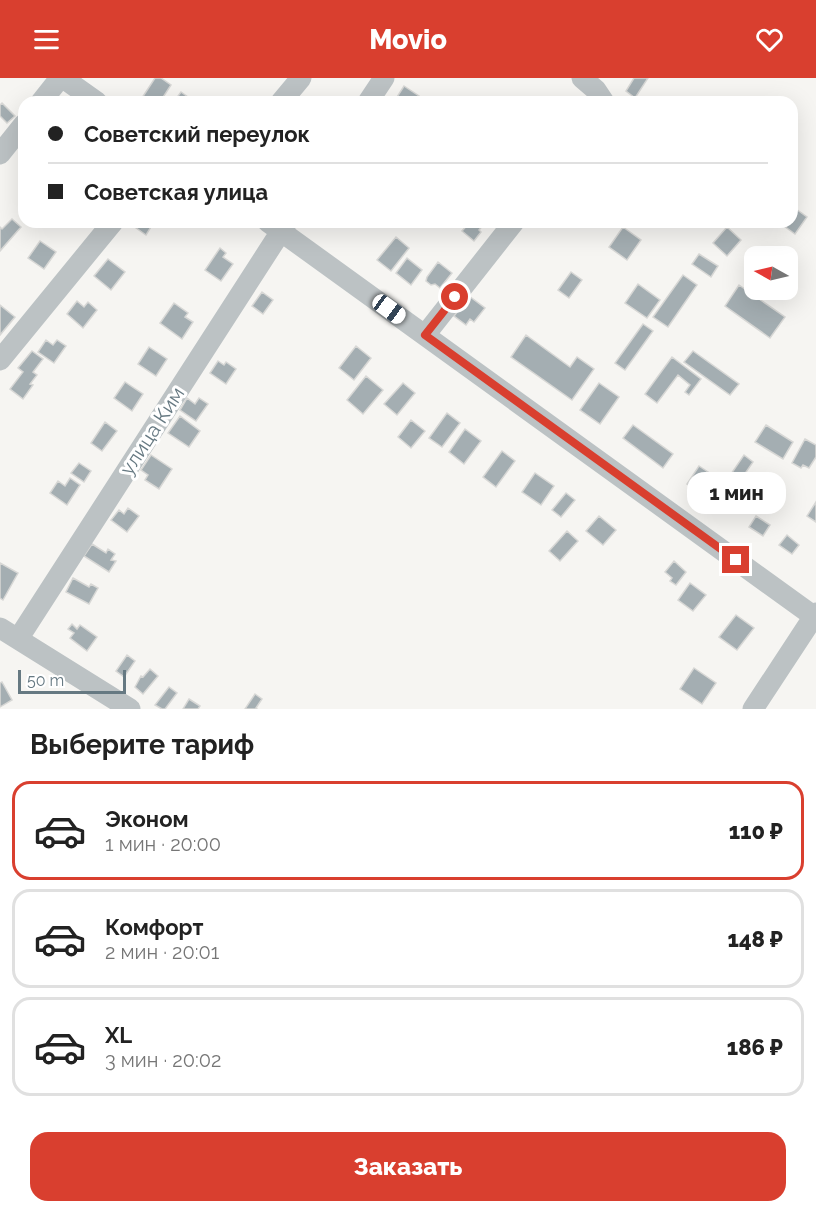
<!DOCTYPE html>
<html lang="ru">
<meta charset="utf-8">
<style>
body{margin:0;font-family:Raleway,sans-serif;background:#f6f6f6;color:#222;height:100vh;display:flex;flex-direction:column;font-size:22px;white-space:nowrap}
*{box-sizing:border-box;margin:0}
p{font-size:20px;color:#767676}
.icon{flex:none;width:33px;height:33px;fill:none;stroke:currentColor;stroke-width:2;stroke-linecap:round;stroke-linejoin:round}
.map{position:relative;height:631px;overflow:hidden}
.panel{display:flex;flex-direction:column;background:#fff;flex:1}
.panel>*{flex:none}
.hud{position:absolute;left:18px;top:18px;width:780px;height:132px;border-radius:18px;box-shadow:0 6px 24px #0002;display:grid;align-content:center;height:132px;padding:0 30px;background:#fff}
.needle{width:39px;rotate:278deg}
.tools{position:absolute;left:744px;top:168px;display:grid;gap:12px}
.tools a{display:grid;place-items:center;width:54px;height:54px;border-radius:12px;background:#fff;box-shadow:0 6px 24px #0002;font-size:30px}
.scale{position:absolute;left:18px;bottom:15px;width:108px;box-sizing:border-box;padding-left:6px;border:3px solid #667982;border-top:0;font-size:16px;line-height:21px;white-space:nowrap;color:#667982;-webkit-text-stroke:4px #fff;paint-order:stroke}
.end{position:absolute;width:27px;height:27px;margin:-14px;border:8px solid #d93f2f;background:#fff;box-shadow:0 0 0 3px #fff}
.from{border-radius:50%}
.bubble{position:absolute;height:42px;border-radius:18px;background:#fff;box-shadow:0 6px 24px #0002;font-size:20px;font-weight:800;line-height:42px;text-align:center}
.car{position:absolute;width:18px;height:36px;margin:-18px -9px;border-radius:8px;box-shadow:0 0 4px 2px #0007;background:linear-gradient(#fff 24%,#345 0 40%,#fff 0 76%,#345 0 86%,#fff 0)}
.hud b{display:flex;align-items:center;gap:21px;height:57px;font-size:22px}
.hud b+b{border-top:2px solid #e0e0e0}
.hud i{width:15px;height:15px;background:#222}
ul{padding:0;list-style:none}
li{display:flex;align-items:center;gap:18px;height:99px;margin:0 12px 9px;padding:0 18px;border:3px solid #e0e0e0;border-radius:18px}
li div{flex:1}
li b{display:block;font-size:22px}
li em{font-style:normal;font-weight:800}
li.active{border-color:#d93f2f}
li>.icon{width:54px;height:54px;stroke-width:1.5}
h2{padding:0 30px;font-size:27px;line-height:72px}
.action{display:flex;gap:12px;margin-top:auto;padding:12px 30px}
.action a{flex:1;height:69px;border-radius:18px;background:#d93f2f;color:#fff;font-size:24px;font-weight:800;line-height:69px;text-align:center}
header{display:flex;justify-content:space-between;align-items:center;height:78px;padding:0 30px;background:#d93f2f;color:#fff;font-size:27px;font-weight:800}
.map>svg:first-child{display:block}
.building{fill:#a4aeb2;stroke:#d7d7d5;stroke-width:1.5}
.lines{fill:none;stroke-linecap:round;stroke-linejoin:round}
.minor{stroke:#bcc2c4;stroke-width:21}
.route{stroke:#d93f2f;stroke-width:8}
.labels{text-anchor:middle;stroke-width:6;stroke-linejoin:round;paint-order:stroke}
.street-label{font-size:20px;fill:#667982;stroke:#fff}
</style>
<header><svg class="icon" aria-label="menu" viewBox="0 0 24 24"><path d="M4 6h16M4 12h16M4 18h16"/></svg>Movio<svg class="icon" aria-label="heart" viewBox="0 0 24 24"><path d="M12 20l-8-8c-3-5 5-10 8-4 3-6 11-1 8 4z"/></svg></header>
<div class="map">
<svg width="816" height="631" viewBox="0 0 816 631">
<rect width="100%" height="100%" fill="#f6f5f2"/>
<path class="building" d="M155,0h6l10,7 -11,17h-18l-2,-1z
M634,0h14l-13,20 -9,-7z
M404,8l15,10 -4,6h-11l-7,-5z
M181,14l14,10h-26l4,-5 3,2z
M2,25l13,13 -8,7 -7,-7v-11z
M796,131l11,8 -12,17 -11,-8 2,-4h6v-8z
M12,141l9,8 -21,24v-24l2,2z
M134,144h20l-8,13 -14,-10z
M470,144h12l2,2 -5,6 2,2 -7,9 -12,-10z
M623,149l18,13 -14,20 -18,-13z
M727,149l14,13 -14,16 -14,-13z
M396,159l13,11 -18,23 -14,-11z
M40,163l16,11 -12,17 -16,-11z
M220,170l6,5 -3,4 10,7 -12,17 -16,-11z
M699,176l19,12 -7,11 -19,-13z
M407,180l15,12 -11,15 -15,-12z
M108,181l17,13 -14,18 -17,-14z
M438,184l14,11 -12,15 -5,-4 -4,1 -5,-4 1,-4z
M571,194l11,8 -13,18 -11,-8z
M683,197l14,10 -29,42 -15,-10z
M638,206l22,16 -13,18 -22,-15z
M739,207l46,32 -15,21 -45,-32z
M262,214l11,8 -10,14 -11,-8z
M469,218l16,12 -11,14 -4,-3 -4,6 -12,-9z
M77,223l7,6 4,-5 9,8 -14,18 -16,-14z
M174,225l14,10 -3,4 8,5 -11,17 -22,-16z
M0,227l15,12 -15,18z
M643,246l10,7 -28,39 -10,-7z
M526,257l44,32 7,-10 17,12 -22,31 -61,-43z
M46,262l7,5 4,-5 9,6 -12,17 -16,-11z
M356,268l15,12 -17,22 -15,-12z
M149,269l18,12 -11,17 -18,-12z
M32,273l11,8 -10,13 4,3 -7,9 3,1 -10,14 -13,-10 13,-17 -5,-4z
M693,273l46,33 -9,11 -46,-33z
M672,279l29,22 -12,16 -4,-3 5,-7 -12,-10 -21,28 -12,-9z
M218,283l6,4 2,-3 10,7 -10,15 -16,-11z
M366,298l17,14 -20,24 -16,-14z
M125,304l18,12 -11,17 -18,-13z
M403,305l12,10 -18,22 -13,-11z
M599,305l20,14 -19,27 -20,-14z
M187,320l8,6 4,-6 9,6 -12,17 -16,-11z
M447,335l13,10 -18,24 -13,-9z
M180,338l20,15 -11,16 -21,-14z
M411,342l14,11 -14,17 -13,-11z
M105,344l12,9 -15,20 -11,-8z
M633,347l40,29 -10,14 -40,-30z
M766,347l27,17 -10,17 -28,-17z
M465,351l16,12 -17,23 -15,-12z
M805,361l11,6v12l-7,11 -6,-3 -2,3 -9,-5z
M502,373l13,10 -19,26 -13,-10z
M151,377l21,14 -13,20 -14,-9 3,-5 -7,-5z
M744,377l9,7 -13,19 -9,-7z
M79,385l12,8 -7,11 -13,-9z
M699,388l18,12 -12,18 -18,-12z
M535,395l19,13 -13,19 -19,-13z
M70,400l10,7 -13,20 -17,-12 8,-12 7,5z
M726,406l13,10 -13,18 -14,-10z
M566,415l9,7 -14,17 -9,-7z
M816,424v20l-9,-6z
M128,430l11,8 -12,16 -16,-12 8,-10 5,4z
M599,438l17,14 -13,15 -17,-14z
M756,438l14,9 -7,11 -14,-9z
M567,453l11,10 -18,20 -11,-10z
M787,457l12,10 -7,9 -13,-9z
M92,466l14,9 2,-4 7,5 -4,6 5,1 -7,11 -25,-16z
M674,483l12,11 -10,13 -6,-4 2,-3 -7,-6z
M0,485l18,10 -15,27 -3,-2z
M73,500l16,9 2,-3 7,4 -9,16 -23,-12z
M690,505l16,12 -13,16 -15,-11z
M736,537l18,13 -17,22 -18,-13z
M72,546l5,5 3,-4 17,12 -10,14 -17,-13 4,-5 -6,-4z
M127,577l8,6 -11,16 -8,-6z
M694,590l22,15 -14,21 -22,-15z
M150,591l8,7 -15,18 -8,-7 6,-11 2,1z
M2,604l10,18 -12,7v-24z
M169,609l8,6 -12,16h-3l-7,-4z
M255,616l7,5 -6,9 1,1h-12z
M189,621l11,7 -2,3h-15z"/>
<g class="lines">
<path class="minor" d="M63,0l34,24
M582,0l14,12 8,12
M41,24l19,-24
M281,24l20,-24
M368,24l16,-24
M0,76l24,-30
M268,144l548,396
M425,257l89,-113
M0,282l113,-138
M0,550l130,81
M18,561l269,-417
M753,631l63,-96"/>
</g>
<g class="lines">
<path class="route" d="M455,219l-30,38 311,225"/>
</g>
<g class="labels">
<g class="street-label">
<text transform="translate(152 353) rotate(-57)" y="7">улица Ким</text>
</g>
</g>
</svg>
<div class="tools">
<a><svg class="needle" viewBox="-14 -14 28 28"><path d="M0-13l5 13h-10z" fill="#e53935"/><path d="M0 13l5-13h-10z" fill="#767676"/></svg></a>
</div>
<div class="scale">50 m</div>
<i class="end from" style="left:455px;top:219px"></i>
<i class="end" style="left:736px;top:482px"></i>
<div class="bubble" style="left:687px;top:394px;width:99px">1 мин</div>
<i class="car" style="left:389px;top:231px;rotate:126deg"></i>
<div class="hud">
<b><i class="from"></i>Советский переулок</b>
<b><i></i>Советская улица</b>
</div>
</div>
<section class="panel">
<h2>Выберите тариф</h2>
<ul>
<li class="active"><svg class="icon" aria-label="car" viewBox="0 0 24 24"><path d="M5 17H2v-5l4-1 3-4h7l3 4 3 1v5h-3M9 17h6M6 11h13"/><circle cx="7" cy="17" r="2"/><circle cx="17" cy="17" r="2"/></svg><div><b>Эконом</b><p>1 мин · 20:00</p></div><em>110 ₽</em></li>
<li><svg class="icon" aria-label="car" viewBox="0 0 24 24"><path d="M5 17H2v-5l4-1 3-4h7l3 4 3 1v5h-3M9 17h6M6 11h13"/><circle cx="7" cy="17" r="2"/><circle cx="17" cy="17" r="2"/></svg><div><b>Комфорт</b><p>2 мин · 20:01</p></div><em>148 ₽</em></li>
<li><svg class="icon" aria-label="car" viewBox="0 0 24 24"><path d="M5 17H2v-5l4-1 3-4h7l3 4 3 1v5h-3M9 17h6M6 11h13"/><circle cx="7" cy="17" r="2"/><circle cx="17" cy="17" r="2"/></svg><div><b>XL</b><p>3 мин · 20:02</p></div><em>186 ₽</em></li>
</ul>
<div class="action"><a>Заказать</a></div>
</section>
